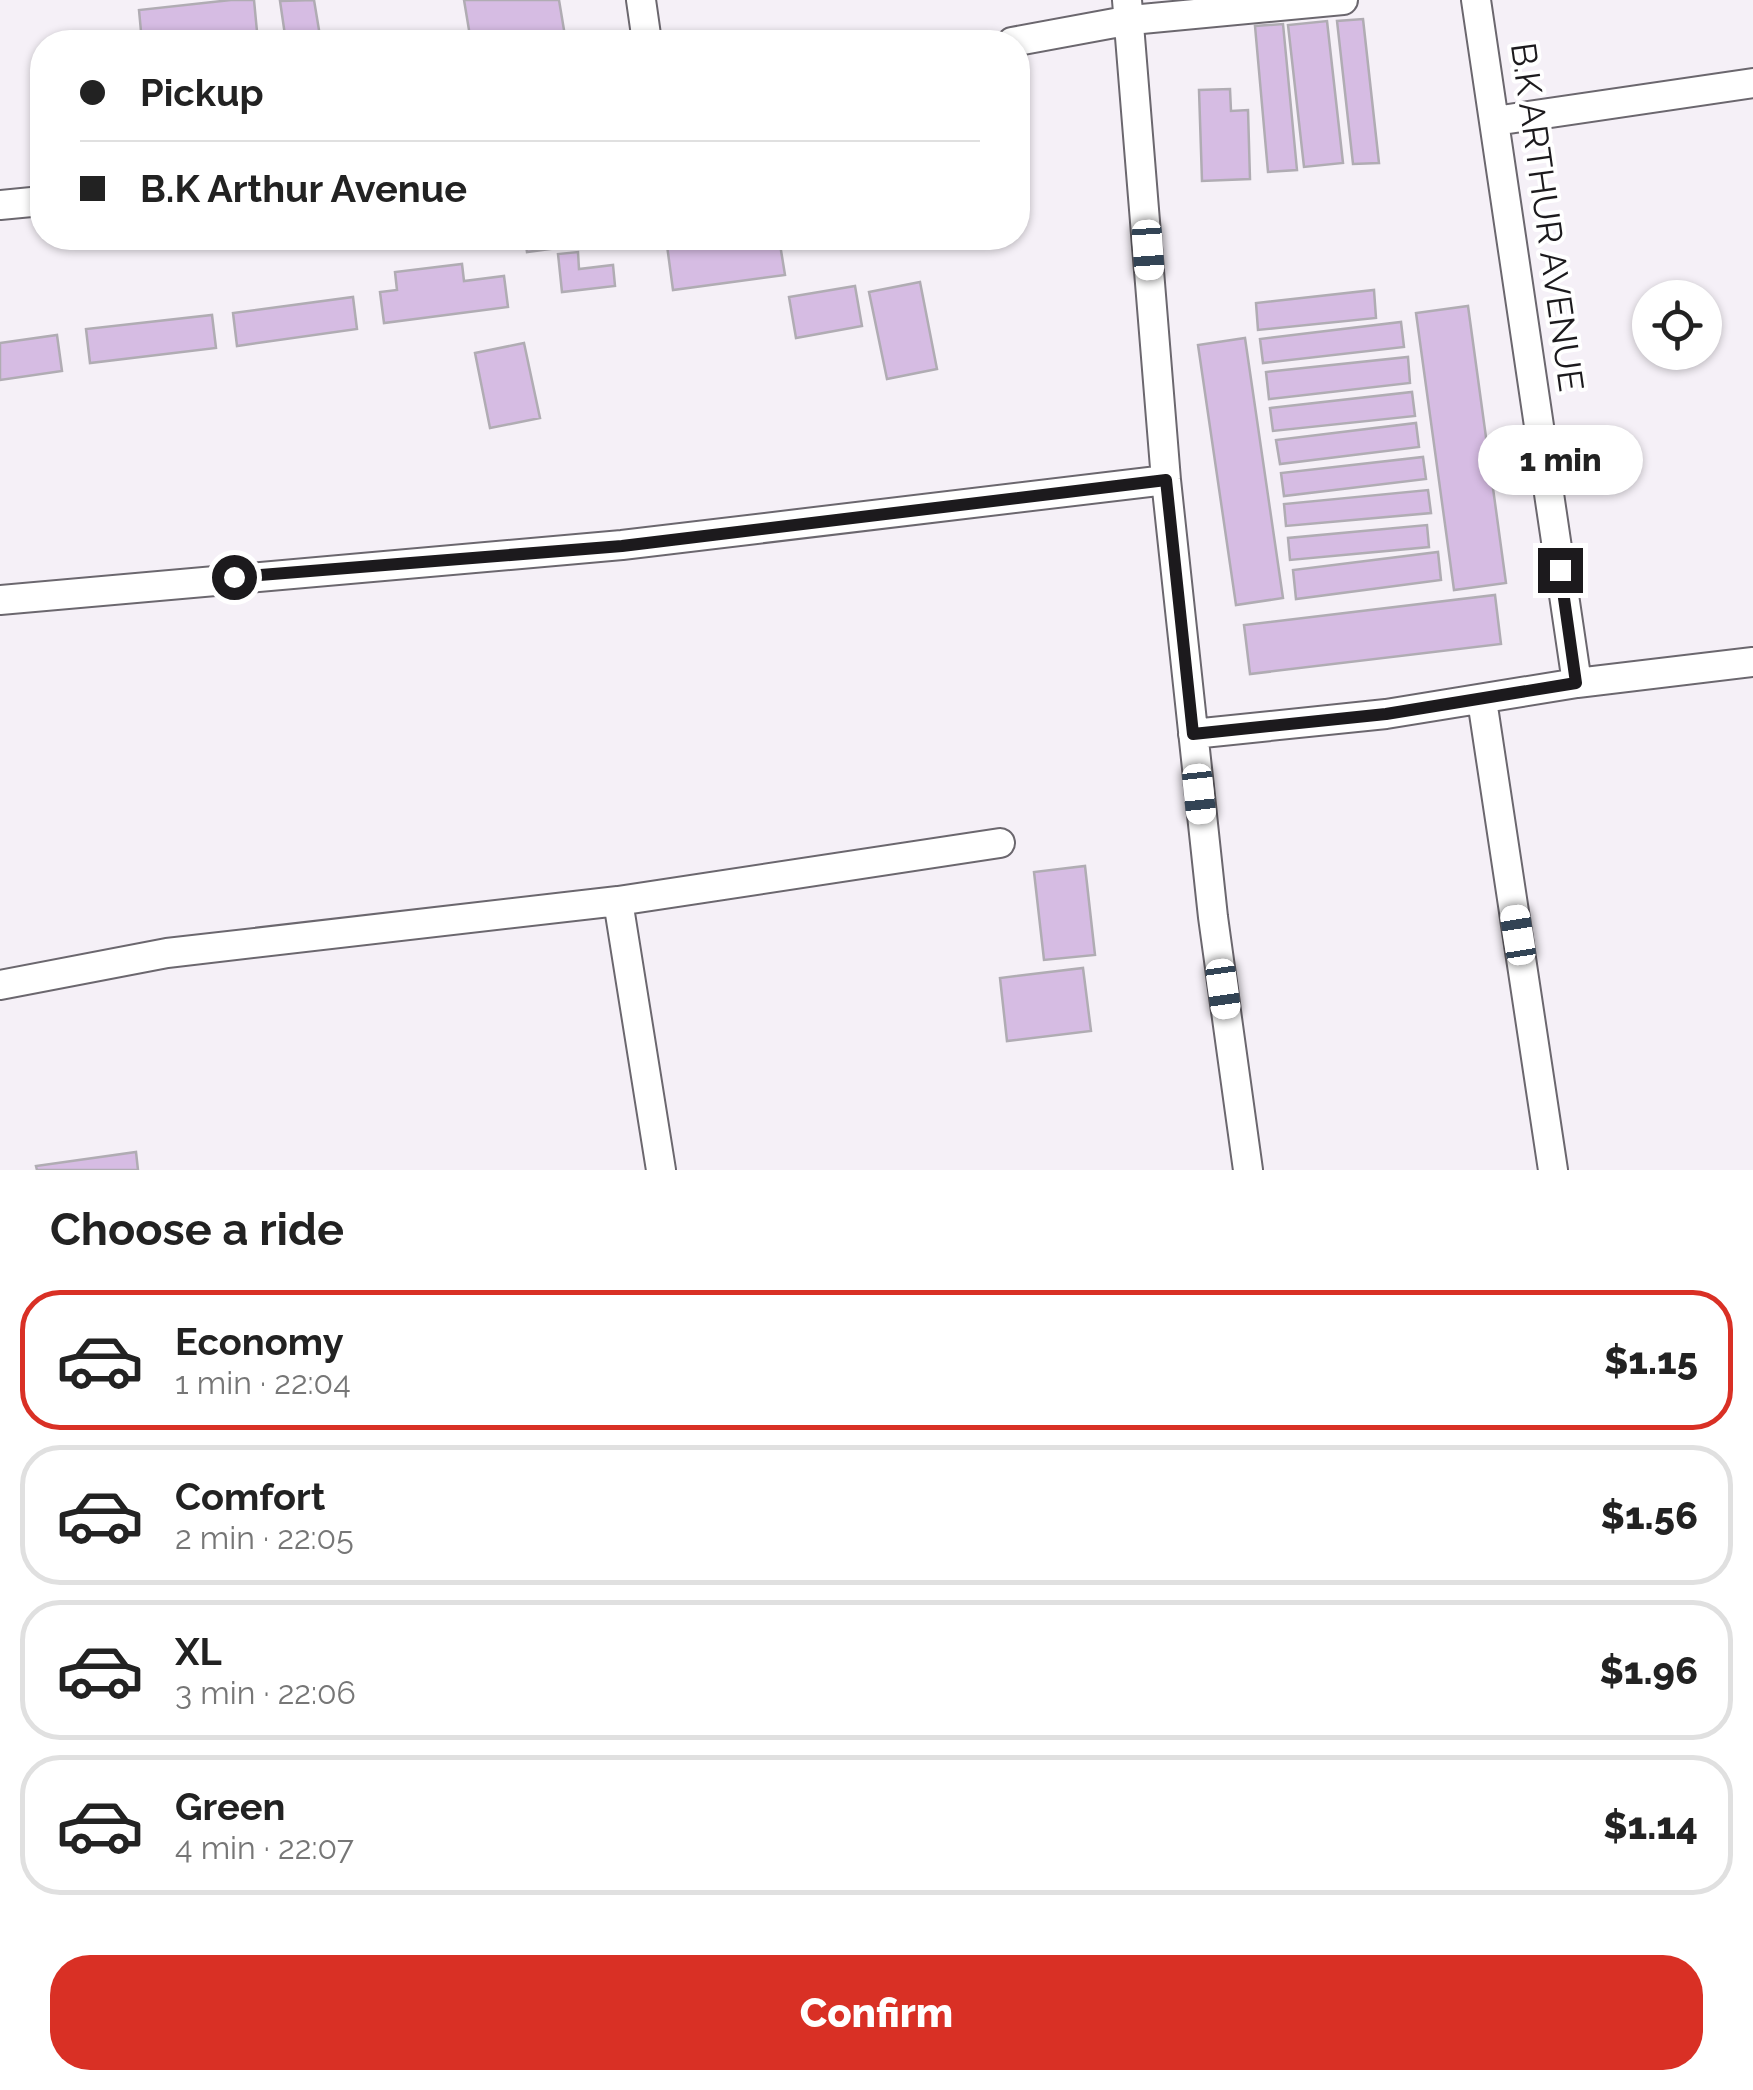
<!DOCTYPE html>
<meta charset="utf-8">
<style>
body{margin:0;font-family:Raleway,sans-serif;background:#f6f6f6;color:#222;height:100vh;display:flex;flex-direction:column;font-size:38px;white-space:nowrap}
*{box-sizing:border-box;margin:0}
p{font-size:32px;color:#767676}
.icon{flex:none;width:55px;height:55px;fill:none;stroke:currentColor;stroke-width:2;stroke-linecap:round;stroke-linejoin:round}
.map{position:relative;height:1170px;overflow:hidden}
.drawer{display:flex;flex-direction:column;background:#fff;flex:1}
.drawer>*{flex:none}
.top-card{position:absolute;left:30px;top:30px;width:1000px;height:220px;border-radius:40px;box-shadow:0 2px 8px #0004;display:grid;align-content:center;height:220px;padding:0 50px;background:#fff}
.buttons{position:absolute;left:1632px;top:280px;display:grid;gap:20px}
.buttons a{display:grid;place-items:center;width:90px;height:90px;border-radius:50%;background:#fff;box-shadow:0 2px 8px #0004;font-size:50px}
.end{position:absolute;width:45px;height:45px;margin:-22px;border:12px solid #1c1a1d;background:#fff;box-shadow:0 0 0 5px #fff}
.from{border-radius:50%}
.bubble{position:absolute;height:70px;border-radius:35px;background:#fff;box-shadow:0 2px 8px #0004;font-size:32px;font-weight:800;line-height:70px;text-align:center}
.car{position:absolute;width:30px;height:60px;margin:-30px -15px;border-radius:12px;box-shadow:0 0 8px 2px #0007;background:linear-gradient(#fff 24%,#345 0 40%,#fff 0 76%,#345 0 86%,#fff 0)}
.top-card b{display:flex;align-items:center;gap:35px;height:95px;font-size:38px}
.top-card b+b{border-top:2px solid #e0e0e0}
.top-card i{width:25px;height:25px;background:#222}
ul{padding:0;list-style:none}
li{display:flex;align-items:center;gap:30px;height:140px;margin:0 20px 15px;padding:0 30px;border:5px solid #e0e0e0;border-radius:40px}
li div{flex:1}
li b{display:block;font-size:38px}
li em{font-style:normal;font-weight:800}
li.selected{border-color:#d93025}
li>.icon{width:90px;height:90px;stroke-width:1.5}
h2{padding:0 50px;font-size:45px;line-height:120px}
.primary-button{display:flex;gap:20px;margin-top:auto;padding:20px 50px}
.primary-button a{flex:1;height:115px;border-radius:40px;background:#d93025;color:#fff;font-size:40px;font-weight:800;line-height:115px;text-align:center}
.map>svg:first-child{display:block}
.building{fill:#d6bce3;stroke:#b0acb3;stroke-width:2.5}
.lines{fill:none;stroke-linecap:round;stroke-linejoin:round}
.minor-casing{stroke:#6b676e;stroke-width:32}
.minor{stroke:#fff;stroke-width:28}
.route{stroke:#1c1a1d;stroke-width:12}
.labels{text-anchor:middle;stroke-width:8;stroke-linejoin:round;paint-order:stroke}
.street-label{font-size:35px;fill:#1c1a1d;stroke:#fff}
</style>
<div class="map">
<svg width="1753" height="1170" viewBox="0 0 1753 1170">
<rect width="100%" height="100%" fill="#f5f0f7"/>
<path class="building" d="M231,0h23l4,42h-116l-3,-32z
M314,0l7,42h-35l-6,-41z
M464,0h95l7,42h-95z
M1363,19l16,144 -26,1 -16,-143z
M1327,21l16,142 -39,4 -16,-142z
M1283,24l14,146 -29,2 -13,-146z
M1230,89l1,22 17,-1 2,69 -48,2 -3,-91z
M525,238h107l-105,14z
M666,238h113l6,37 -112,15z
M578,252l1,17 34,-4 2,21 -53,6 -4,-38z
M462,264l2,17 40,-5 4,31 -124,16 -4,-31 17,-2 -2,-18z
M920,282l17,87 -50,10 -18,-87z
M855,286l7,40 -66,12 -7,-41z
M1374,290l2,28 -118,12 -2,-27z
M353,297l4,32 -120,17 -4,-33z
M1468,306l38,277 -52,7 -38,-277z
M212,315l4,33 -126,15 -4,-34z
M1401,322l3,25 -141,16 -3,-24z
M57,335l5,36 -62,9v-37z
M1245,338l38,260 -47,7 -38,-260z
M524,343l16,75 -50,10 -15,-75z
M1408,357l2,26 -141,16 -3,-27z
M1412,392l3,24 -142,15 -3,-23z
M1416,423l3,24 -139,17 -4,-24z
M1423,457l3,22 -142,17 -3,-23z
M1428,490l3,23 -145,13 -2,-22z
M1427,525l2,22 -139,13 -2,-22z
M1438,552l3,28 -145,19 -3,-29z
M1495,595l6,49 -251,30 -6,-49z
M1085,866l10,89 -51,5 -10,-88z
M1083,968l8,63 -84,10 -7,-63z
M136,1152l2,18h-101l-1,-4z"/>
<g class="lines">
<defs>
<path id="minor" d="M641,0l6,42
M1127,0l39,480 47,437 35,253
M1476,0l101,683
M1012,42l119,-22 212,-20
M1495,121l258,-38
M0,205l42,-4
M0,600l622,-55 544,-65
M1482,700l71,470
M1193,734l193,-20 191,-31 176,-21
M618,901l43,269
M0,985l167,-32 451,-52 382,-58"/>
</defs>
<use href="#minor" class="minor-casing"/>
<use href="#minor" class="minor"/>
</g>
<g class="lines">
<path class="route" d="M234,577l388,-31 544,-66 27,254 193,-20 190,-31 -16,-113"/>
</g>
<g class="labels">
<g class="street-label">
<text transform="translate(1547 217) rotate(82)" y="12">B.K ARTHUR AVENUE</text>
</g>
</g>
</svg>
<div class="buttons">
<a><svg class="icon" aria-label="locate" viewBox="0 0 24 24"><circle cx="12" cy="12" r="6"/><path d="M12 2v4M12 18v4M2 12h4M18 12h4"/></svg></a>
</div>
<i class="end from" style="left:234px;top:577px"></i>
<i class="end" style="left:1560px;top:570px"></i>
<div class="bubble" style="left:1478px;top:425px;width:165px">1 min</div>
<i class="car" style="left:1148px;top:250px;rotate:176deg"></i>
<i class="car" style="left:1199px;top:794px;rotate:174deg"></i>
<i class="car" style="left:1518px;top:935px;rotate:351deg"></i>
<i class="car" style="left:1223px;top:989px;rotate:172deg"></i>
<div class="top-card">
<b><i class="from"></i>Pickup</b>
<b><i></i>B.K Arthur Avenue</b>
</div>
</div>
<section class="drawer">
<h2>Choose a ride</h2>
<ul>
<li class="selected"><svg class="icon" aria-label="car" viewBox="0 0 24 24"><path d="M5 17H2v-5l4-1 3-4h7l3 4 3 1v5h-3M9 17h6M6 11h13"/><circle cx="7" cy="17" r="2"/><circle cx="17" cy="17" r="2"/></svg><div><b>Economy</b><p>1 min · 22:04</p></div><em>$1.15</em></li>
<li><svg class="icon" aria-label="car" viewBox="0 0 24 24"><path d="M5 17H2v-5l4-1 3-4h7l3 4 3 1v5h-3M9 17h6M6 11h13"/><circle cx="7" cy="17" r="2"/><circle cx="17" cy="17" r="2"/></svg><div><b>Comfort</b><p>2 min · 22:05</p></div><em>$1.56</em></li>
<li><svg class="icon" aria-label="car" viewBox="0 0 24 24"><path d="M5 17H2v-5l4-1 3-4h7l3 4 3 1v5h-3M9 17h6M6 11h13"/><circle cx="7" cy="17" r="2"/><circle cx="17" cy="17" r="2"/></svg><div><b>XL</b><p>3 min · 22:06</p></div><em>$1.96</em></li>
<li><svg class="icon" aria-label="car" viewBox="0 0 24 24"><path d="M5 17H2v-5l4-1 3-4h7l3 4 3 1v5h-3M9 17h6M6 11h13"/><circle cx="7" cy="17" r="2"/><circle cx="17" cy="17" r="2"/></svg><div><b>Green</b><p>4 min · 22:07</p></div><em>$1.14</em></li>
</ul>
<div class="primary-button"><a>Confirm</a></div>
</section>
